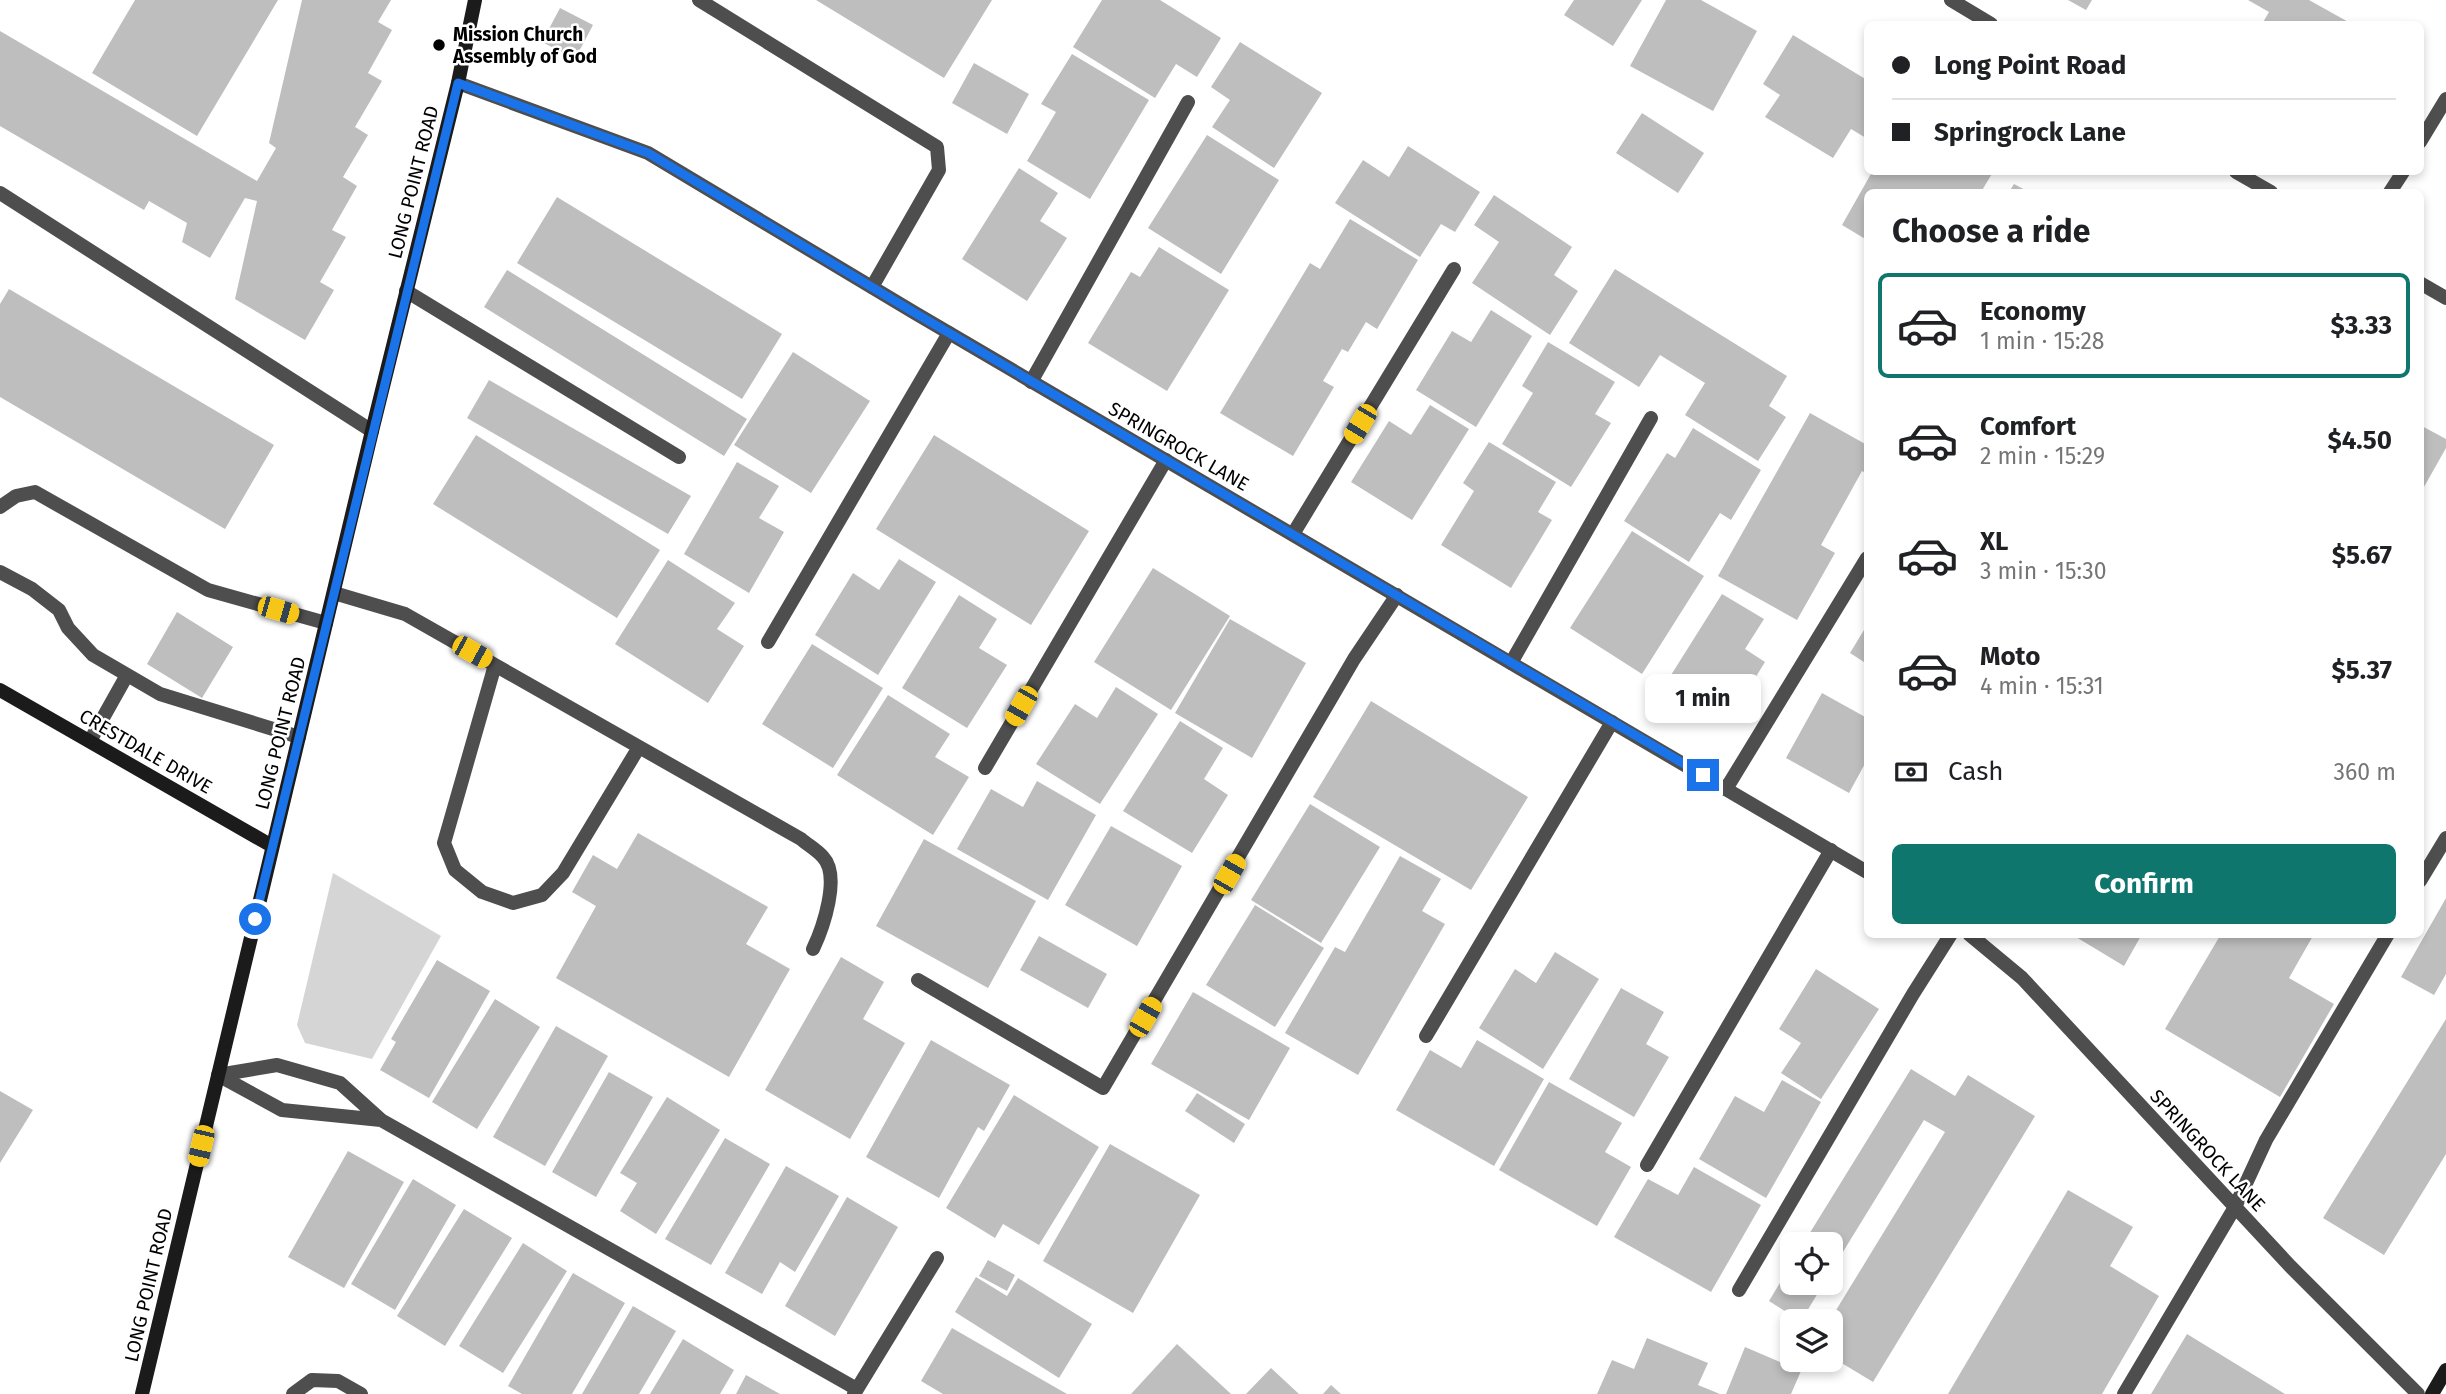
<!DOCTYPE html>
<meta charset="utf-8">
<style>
body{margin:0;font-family:"Fira Sans",sans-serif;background:#f2f2f2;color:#202124;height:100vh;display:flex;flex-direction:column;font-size:26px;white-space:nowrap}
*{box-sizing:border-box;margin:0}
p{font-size:23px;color:#757577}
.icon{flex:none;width:38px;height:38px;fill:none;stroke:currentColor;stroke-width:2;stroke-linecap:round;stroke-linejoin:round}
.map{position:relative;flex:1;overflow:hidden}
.side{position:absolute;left:1864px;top:189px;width:560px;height:749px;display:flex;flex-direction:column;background:#fff;border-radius:10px;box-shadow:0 4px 10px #0003}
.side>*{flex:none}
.banner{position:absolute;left:1864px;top:21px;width:560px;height:154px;border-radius:10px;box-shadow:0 4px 10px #0003;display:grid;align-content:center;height:154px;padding:0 28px;background:#fff}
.fabs{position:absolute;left:1780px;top:1232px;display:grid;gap:14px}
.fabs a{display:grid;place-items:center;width:63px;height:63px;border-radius:10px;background:#fff;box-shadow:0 4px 10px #0003;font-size:35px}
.end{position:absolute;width:32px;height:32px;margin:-16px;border:9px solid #1a73e8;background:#fff;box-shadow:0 0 0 4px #fff}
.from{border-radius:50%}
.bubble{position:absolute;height:49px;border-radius:10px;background:#fff;box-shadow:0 4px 10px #0003;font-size:23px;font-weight:700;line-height:49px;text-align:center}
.car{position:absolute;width:21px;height:42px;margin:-21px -10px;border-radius:9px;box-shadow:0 0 5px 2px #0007;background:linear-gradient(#f5c518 24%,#345 0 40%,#f5c518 0 76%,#345 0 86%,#f5c518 0)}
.banner b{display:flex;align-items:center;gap:24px;height:66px;font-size:26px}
.banner b+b{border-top:2px solid #e0e0e0}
.banner i{width:18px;height:18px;background:#202124}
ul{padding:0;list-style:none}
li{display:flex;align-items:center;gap:21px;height:105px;margin:0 14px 10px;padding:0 14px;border:4px solid transparent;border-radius:10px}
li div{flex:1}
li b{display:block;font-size:26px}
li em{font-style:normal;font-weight:700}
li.on{border-color:#0f766e}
li>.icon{width:63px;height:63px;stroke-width:1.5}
h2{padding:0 28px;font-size:32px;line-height:84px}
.pay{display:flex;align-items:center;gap:18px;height:77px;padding:0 28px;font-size:26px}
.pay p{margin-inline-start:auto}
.action{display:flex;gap:14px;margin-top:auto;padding:14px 28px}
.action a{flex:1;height:80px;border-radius:10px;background:#0f766e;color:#fff;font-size:28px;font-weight:700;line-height:80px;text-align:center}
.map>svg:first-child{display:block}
.green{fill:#d5d5d5}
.building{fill:#bebebe}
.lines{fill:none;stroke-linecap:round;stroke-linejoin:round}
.lane{stroke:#4e4e4e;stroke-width:14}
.street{stroke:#4e4e4e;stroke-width:14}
.secondary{stroke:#1b1b1b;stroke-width:14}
.route{stroke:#1a73e8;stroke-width:9}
.poi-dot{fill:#000;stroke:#fff;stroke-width:2.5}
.labels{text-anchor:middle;stroke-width:5;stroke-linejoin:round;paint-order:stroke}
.poi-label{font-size:19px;font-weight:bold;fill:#000;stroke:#fff;text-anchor:start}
.street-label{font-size:19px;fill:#000;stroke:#fff}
</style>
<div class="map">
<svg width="2446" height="1394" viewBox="0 0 2446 1394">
<rect width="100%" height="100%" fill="#fff"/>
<path class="green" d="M333,873l108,63 -69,123 -67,-16 -8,-18z"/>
<path class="building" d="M135,0h143l-81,136 -105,-63z
M302,0h89l-13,22 14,8 -24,43 14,8 -27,46 13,8 -25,42 14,9 -25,44 14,7 -26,45 14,8 -29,50 -70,-41 22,-98 -12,-3 -35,60 -28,-16 5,-19 -38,-22 -5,9 -144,-84v-95l257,150 19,-33 -7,-5z
M816,0h176l-48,78z
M1102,0h58l61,38 -24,39 -21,-13 -21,34 -82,-51z
M1574,0h68l-29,46 -49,-31z
M1666,0h35l56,31 -44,80 -83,-45z
M2068,0h24l-6,10z
M2248,0h61l43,24h-90l7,-12z
M560,8l33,17 -18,34 -33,-17z
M1793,35l74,45v57l-1,1 -15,-9 -18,29 -68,-41 15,-22 -17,-11z
M1240,42l82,51 -48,75 -62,-41 18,-27 -19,-13z
M1072,54l77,46 -59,99 -63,-38 29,-49 -15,-8z
M974,63l55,31 -22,40 -55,-31z
M1642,113l62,40 -26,40 -62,-40z
M1207,135l72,45 -58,94 -73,-46z
M1408,146l72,46 -25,40 -14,-8 -21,33 -85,-54 28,-43 26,17z
M1019,168l39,25 -18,28 27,17 -40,63 -65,-42z
M1872,172h121l-12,20h-114v48l-25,-15z
M2014,184l15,8h-20z
M1494,195l78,52 -18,28 24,16 -28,44 -78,-52 27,-41 -25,-17z
M557,197l225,137 -40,65 -225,-136z
M1350,219l68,41 -41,69 -11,-7 -18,30 -6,-3 -19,32 11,6 -41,69 -73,-43 90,-150 10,6z
M1159,247l70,43 -62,101 -79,-48 43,-71 9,5z
M1615,269l172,107 -18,30 17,11 -28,44 -73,-46 20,-32 -45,-28 -21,32 -70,-44z
M507,270l240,149 -23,37 -240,-149z
M9,289l265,156 -49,84 -225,-132v-93z
M1491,310l41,26 -56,91 -60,-37 36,-59 19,11z
M1548,342l67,40 -20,32 16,9 -40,64 -69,-43 31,-51 -11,-7z
M793,352l77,49 -59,92 -77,-48z
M489,380l202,116 -23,38 -201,-116z
M1430,405l39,24 -57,91 -61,-38 38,-61 22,14z
M1810,413l57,32v29l-5,-3 -41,74 14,8 -38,67 -79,-44z
M2420,425l26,14v9l-26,46z
M1693,428l68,42 -30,50 -11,-7 -31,49 -65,-41 43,-68 8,5z
M476,435l184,115 -43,68 -184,-114z
M934,435l155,96 -58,94 -155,-96z
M1489,442l67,40 -18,30 14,8 -41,68 -70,-43 33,-54 -11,-8z
M737,462l42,24 -20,32 25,14 -35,61 -65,-39z
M1632,531l72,45 -62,98 -72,-46z
M899,559l37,23 -58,93 -63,-40 38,-62 26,17z
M668,560l67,43 -18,26 27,17 -36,57 -93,-59z
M1153,568l77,48 -59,94 -77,-48z
M1722,594l42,25 -19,30 20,13 -37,60 -62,-39z
M959,595l38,24 -18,29 28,17 -40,63 -65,-40z
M177,612l56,35 -31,51 -55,-34z
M1230,619l76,44 -54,95 -77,-45z
M1867,625v39l-17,-11z
M812,644l71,44 -50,80 -71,-44z
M1116,687l42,27 -58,90 -64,-40 39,-60 22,14z
M1822,693l45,25v42l-18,33 -63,-35z
M888,695l62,39 -15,23 34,20 -36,58 -96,-60z
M1371,701l157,96 -57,93 -158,-93z
M1180,721l43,27 -19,31 24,16 -36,58 -69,-42z
M1037,781l59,34 -48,85 -91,-51 34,-60 32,18z
M1310,804l70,43 -59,96 -70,-43z
M1111,826l71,40 -45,80 -72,-41z
M638,833l130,74 -22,37 44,25 -61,108 -173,-99 40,-72 -24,-14 21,-37 24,14z
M924,839l112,62 -48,87 -112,-62z
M1400,856l41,23 -19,32 23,13 -87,151 -73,-42 50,-86 10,5z
M2446,898v76l-12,21 -33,-18z
M1255,905l69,43 -49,79 -69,-42z
M2071,934h71l-18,32z
M2221,934h93l-25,44 45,26 -54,93 -115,-68z
M1039,936l68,38 -19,34 -68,-38z
M1555,952l44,27 -56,90 -64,-41 36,-59 21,14z
M841,957l43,25 -21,37 42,24 -55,96 -85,-49z
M437,960l53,31 -61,107 -49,-28 16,-28 -5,-3z
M1816,969l63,40 -58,90 -40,-26 20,-30 -22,-14z
M1621,988l43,24 -18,32 23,13 -35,60 -65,-38z
M1193,992l97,56 -41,72 -98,-56z
M495,999l45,28 -63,102 -45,-27z
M2446,1019v135l-62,101 -61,-37z
M556,1026l52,30 -63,110 -52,-29z
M931,1040l79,45 -26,46 -6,-4 -39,71 -73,-41z
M1477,1040l67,39 -50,87 -98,-56 34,-60 31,18z
M1911,1069l44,27 13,-21 67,41 -162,266 -43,-26v-36l115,-188 -21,-12 -94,153v-29h-27z
M609,1072l44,25 -57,100 -44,-25z
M1782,1080l39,22 -55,96 -67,-39 36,-63 29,16z
M1549,1082l73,41 -17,29 26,15 -34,59 -98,-56z
M0,1091l33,19 -33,53z
M1197,1093l48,31 -11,19 -49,-32z
M1014,1095l85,52 -60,98 -36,-21 -8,14 -49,-30z
M667,1097l53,33 -64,104 -36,-23 17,-28 -17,-10z
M725,1138l45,26 -59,101 -46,-26z
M1110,1144l90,51 -67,118 -90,-52z
M348,1151l56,31 -60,106 -56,-31z
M786,1166l53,30 -44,76 -15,-10 -18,32 -37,-21z
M1694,1167l67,38 -50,87 -97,-55 34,-58 30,16z
M413,1179l43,26 -61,105 -44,-26z
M2068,1190l65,37 -23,39 49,30 -57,98h-154z
M847,1197l51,30 -63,109 -50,-30z
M464,1209l48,29 -67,108 -48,-30z
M523,1243l44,28 -64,102 -44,-27z
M988,1260l27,15 -8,16 -28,-15z
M1792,1263v20h32l-23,38 -32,-20z
M573,1273l52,30 -53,91h-50l-14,-8z
M976,1277l31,19 11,-18 74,46 -33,54 -104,-66z
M633,1306l43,25 -37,63h-57z
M952,1328l115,66h-124l-22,-13z
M2187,1334l98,60h-134z
M1647,1338l61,25 -10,22 22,9h-123l15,-34 22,9z
M683,1339l51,31 -14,24h-70z
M1177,1344l54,50h-100z
M1745,1347l56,24 -10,23h-65z
M1271,1368l28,26h-53z
M746,1375l34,19h-44z
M1331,1385l10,9h-18z"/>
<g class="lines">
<path class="lane" d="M699,0l238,147 2,23 -67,117
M0,193l372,238
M406,291l273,166
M1031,382l157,-280
M0,507l16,-11 19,-4 173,98 118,33
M1293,534l161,-265
M0,572l32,17 27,21 9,18 25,27 67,39 139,43
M334,593l71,21 396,225c7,6 16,11 22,18 18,19 0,71 -10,92
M768,642l181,-309
M1511,663l140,-245
M495,665l-51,178 11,27 27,22 31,11 29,-8 21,-22 76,-126
M90,741l37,-66
M985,768l181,-308
M1726,789l141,-231
M2420,881l26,-43
M918,980l185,108 251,-429 43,-64
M1426,1036l186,-314
M1647,1165l184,-315
M1739,1290l174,-296 38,-60
M293,1394l19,-14 26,1 23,13
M2124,1394l111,-187 31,-67 122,-206"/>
<path class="street" d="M1951,0l40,24
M458,83l190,70 267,160 952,559
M2420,142l26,-43
M2236,172l35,20
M2390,192l13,-20
M2420,283l26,15
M1969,934l53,44 268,288 128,128
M381,1120l-99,-10 -64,-35 59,-10 63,18 41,37 476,269
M854,1394l83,-136"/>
<path class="secondary" d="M0,690l272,156
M142,1394l230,-963 86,-348 17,-83
M2432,1394l14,-24"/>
</g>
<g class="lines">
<path class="route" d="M255,919l203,-836 190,70 267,160 788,462"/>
</g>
<circle class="poi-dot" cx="439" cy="45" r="7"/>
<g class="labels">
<g class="poi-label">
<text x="453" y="41">Mission Church<tspan x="453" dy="22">Assembly of God</tspan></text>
</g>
<g class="street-label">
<text transform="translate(413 182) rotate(-76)" y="7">LONG POINT ROAD</text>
<text transform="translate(1179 446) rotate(30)" y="7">SPRINGROCK LANE</text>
<text transform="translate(280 733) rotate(-76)" y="7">LONG POINT ROAD</text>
<text transform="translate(146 751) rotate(30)" y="7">CRESTDALE DRIVE</text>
<text transform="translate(2208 1150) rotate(47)" y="7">SPRINGROCK LANE</text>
<text transform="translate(148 1285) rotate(-77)" y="7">LONG POINT ROAD</text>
</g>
</g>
</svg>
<div class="fabs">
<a><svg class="icon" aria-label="locate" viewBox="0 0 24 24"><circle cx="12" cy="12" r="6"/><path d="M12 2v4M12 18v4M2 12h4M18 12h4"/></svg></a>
<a><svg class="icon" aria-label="layers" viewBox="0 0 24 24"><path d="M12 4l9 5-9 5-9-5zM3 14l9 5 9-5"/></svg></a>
</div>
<i class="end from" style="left:255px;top:919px"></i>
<i class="end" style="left:1703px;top:775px"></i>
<div class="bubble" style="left:1645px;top:674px;width:116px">1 min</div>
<i class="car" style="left:1360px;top:424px;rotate:211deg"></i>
<i class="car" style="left:278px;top:610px;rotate:106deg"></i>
<i class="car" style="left:472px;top:652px;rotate:119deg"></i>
<i class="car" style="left:1021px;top:706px;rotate:210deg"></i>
<i class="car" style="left:1229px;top:874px;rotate:30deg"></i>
<i class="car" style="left:1145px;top:1017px;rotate:30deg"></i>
<i class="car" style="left:201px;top:1146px;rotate:193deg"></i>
<div class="banner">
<b><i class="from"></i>Long Point Road</b>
<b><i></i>Springrock Lane</b>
</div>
<section class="side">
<h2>Choose a ride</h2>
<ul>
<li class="on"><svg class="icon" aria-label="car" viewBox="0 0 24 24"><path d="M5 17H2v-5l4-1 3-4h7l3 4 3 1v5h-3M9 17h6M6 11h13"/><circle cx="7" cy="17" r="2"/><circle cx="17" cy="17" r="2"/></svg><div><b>Economy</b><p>1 min · 15:28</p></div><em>$3.33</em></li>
<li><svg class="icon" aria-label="car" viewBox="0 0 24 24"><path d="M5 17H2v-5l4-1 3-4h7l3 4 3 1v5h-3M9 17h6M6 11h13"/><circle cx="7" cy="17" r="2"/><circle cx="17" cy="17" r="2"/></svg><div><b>Comfort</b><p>2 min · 15:29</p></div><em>$4.50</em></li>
<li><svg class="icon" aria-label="car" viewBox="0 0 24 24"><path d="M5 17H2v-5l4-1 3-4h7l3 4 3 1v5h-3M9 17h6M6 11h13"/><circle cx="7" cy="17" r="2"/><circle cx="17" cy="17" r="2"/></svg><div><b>XL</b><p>3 min · 15:30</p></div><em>$5.67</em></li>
<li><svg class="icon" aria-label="car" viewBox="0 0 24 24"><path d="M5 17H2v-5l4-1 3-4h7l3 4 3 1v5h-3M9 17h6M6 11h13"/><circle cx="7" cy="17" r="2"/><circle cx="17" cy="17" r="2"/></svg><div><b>Moto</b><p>4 min · 15:31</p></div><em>$5.37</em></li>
</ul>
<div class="pay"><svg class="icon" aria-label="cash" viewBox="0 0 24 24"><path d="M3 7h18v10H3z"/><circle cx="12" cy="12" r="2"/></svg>Cash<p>360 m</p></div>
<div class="action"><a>Confirm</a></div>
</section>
</div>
